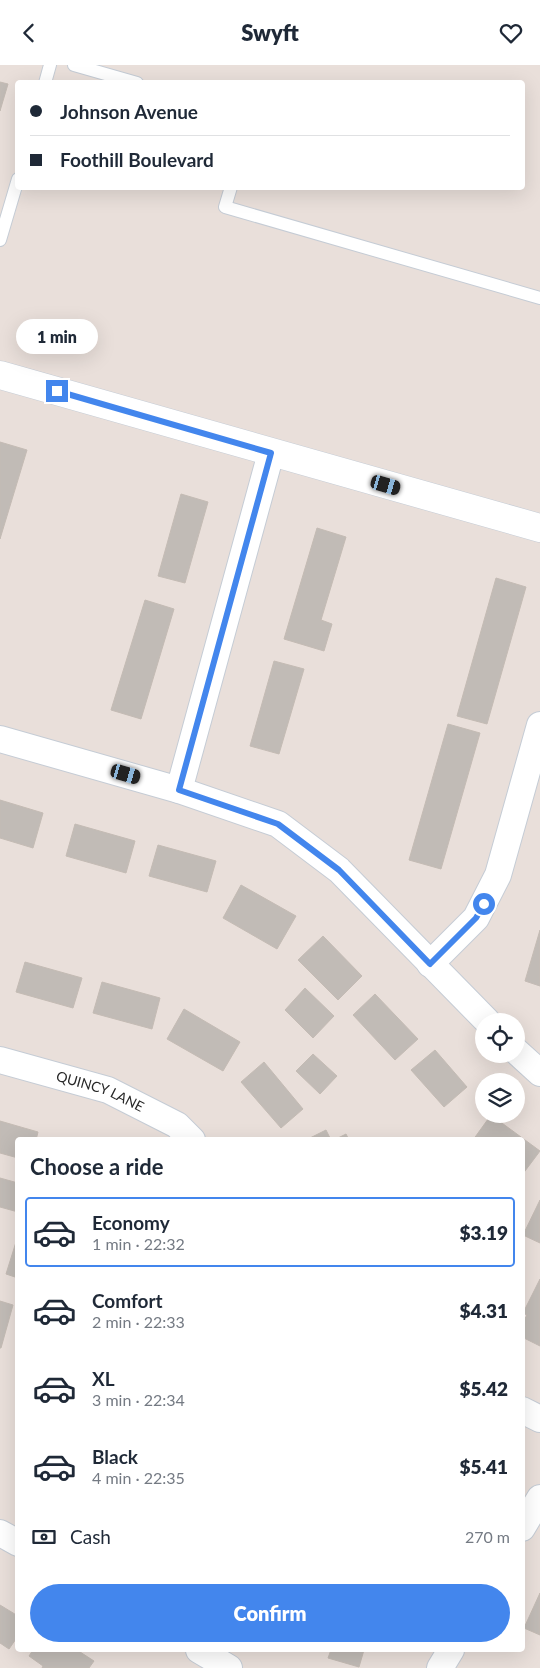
<!DOCTYPE html>
<meta charset="utf-8">
<style>
body{margin:0;font-family:Lato,sans-serif;background:#f2f2f3;color:#1f2937;height:100vh;display:flex;flex-direction:column;font-size:19px;white-space:nowrap}
*{box-sizing:border-box;margin:0}
p{font-size:16px;color:#747a83}
.icon{flex:none;width:28px;height:28px;fill:none;stroke:currentColor;stroke-width:2;stroke-linecap:round;stroke-linejoin:round}
.map{position:relative;flex:1;overflow:hidden}
.details{position:absolute;left:15px;top:1072px;width:510px;height:515px;display:flex;flex-direction:column;background:#fff;border-radius:5px;box-shadow:0 5px 20px #0002}
.details>*{flex:none}
.hud{position:absolute;left:15px;top:15px;width:510px;height:110px;border-radius:5px;box-shadow:0 5px 20px #0002;display:grid;align-content:center;height:110px;padding:0 15px;background:#fff}
.fabs{position:absolute;left:475px;top:948px;display:grid;gap:10px}
.fabs a{display:grid;place-items:center;width:50px;height:50px;border-radius:50%;background:#fff;box-shadow:0 5px 20px #0002;font-size:25px}
.end{position:absolute;width:22px;height:22px;margin:-11px;border:6px solid #4386ed;background:#fff;box-shadow:0 0 0 2px #fff}
.from{border-radius:50%}
.bubble{position:absolute;height:35px;border-radius:18px;background:#fff;box-shadow:0 5px 20px #0002;font-size:16px;font-weight:800;line-height:35px;text-align:center}
.car{position:absolute;width:15px;height:30px;margin:-15px -8px;border-radius:6px;box-shadow:0 0 4px 1px #0007;background:linear-gradient(#222 24%,#8ab4d8 0 40%,#222 0 76%,#8ab4d8 0 86%,#222 0)}
.hud b{display:flex;align-items:center;gap:18px;height:48px;font-size:19px}
.hud b+b{border-top:1px solid #e0e1e3}
.hud i{width:12px;height:12px;background:#1f2937}
ul{padding:0;list-style:none}
li{display:flex;align-items:center;gap:15px;height:70px;margin:0 10px 8px;padding:0 5px;border:2px solid transparent;border-radius:5px}
li div{flex:1}
li b{display:block;font-size:19px}
li em{font-style:normal;font-weight:800}
li.selected{border-color:#4386ed}
li>.icon{width:45px;height:45px;stroke-width:1.5}
h2{padding:0 15px;font-size:22px;line-height:60px}
.pay{display:flex;align-items:center;gap:12px;height:55px;padding:0 15px;font-size:19px}
.pay p{margin-inline-start:auto}
.button{display:flex;gap:10px;margin-top:auto;padding:10px 15px}
.button a{flex:1;height:58px;border-radius:30px;background:#4386ed;color:#fff;font-size:20px;font-weight:800;line-height:58px;text-align:center}
header{display:flex;justify-content:space-between;align-items:center;height:65px;padding:0 15px;background:#fff;font-size:22px;font-weight:800}
.map>svg:first-child{display:block}
.building{fill:#c1bbb6;stroke:#c4bbb4}
.lines{fill:none;stroke-linecap:round;stroke-linejoin:round}
.lane-casing{stroke:#c5ccd5;stroke-width:14}
.street-casing{stroke:#c5ccd5;stroke-width:28}
.secondary-casing{stroke:#c5ccd5;stroke-width:29}
.lane{stroke:#fff;stroke-width:12}
.street{stroke:#fff;stroke-width:26}
.secondary{stroke:#fff;stroke-width:28}
.route{stroke:#4386ed;stroke-width:6}
.labels{text-anchor:middle;stroke-width:4.5;stroke-linejoin:round;paint-order:stroke}
.street-label{font-size:14px;fill:#282828;stroke:#fff}
</style>
<header><svg class="icon" aria-label="back" viewBox="0 0 24 24"><path d="M15 5l-7 7 7 7"/></svg>Swyft<svg class="icon" aria-label="heart" viewBox="0 0 24 24"><path d="M12 20l-8-8c-3-5 5-10 8-4 3-6 11-1 8 4z"/></svg></header>
<div class="map">
<svg width="540" height="1603" viewBox="0 0 540 1603">
<rect width="100%" height="100%" fill="#e9dfda"/>
<path class="building" d="M0,17l8,2 -8,27z
M0,377l27,8 -27,89z
M181,429l27,8 -23,81 -27,-7z
M317,463l29,9 -25,83 11,4 -8,27 -40,-12z
M496,513l30,9 -39,137 -30,-8z
M145,535l29,9 -33,110 -30,-9z
M274,596l30,8 -25,85 -29,-8z
M448,659l32,9 -39,136 -32,-9z
M0,735l43,13 -10,35 -33,-10z
M75,759l60,17 -9,32 -60,-17z
M158,780l58,16 -9,31 -58,-16z
M241,820l55,31 -19,33 -54,-31z
M540,865v56l-15,-5z
M323,871l39,40 -24,24 -40,-40z
M25,897l57,16 -9,30 -57,-16z
M102,917l58,16 -8,31 -59,-16z
M305,923l29,28 -21,22 -28,-28z
M375,929l43,45 -23,21 -42,-45z
M184,944l56,33 -17,29 -56,-32z
M435,985l32,37 -23,20 -33,-37z
M313,989l24,22 -17,18 -24,-23z
M264,997l39,47 -22,19 -40,-46z
M491,1050l49,36 -18,24v-35h-49z
M0,1056l38,11 -2,8h-18v18l-18,-5z
M326,1065l5,10h-25z
M346,1069l3,6h-15z
M0,1113l18,5v29l-18,-5z
M540,1135v43l-17,-8z
M16,1177l2,1v35l-12,-4z
M540,1214v67l-18,-9v-13l5,-9 -4,-2z
M0,1236l13,4 -12,43h-1z
M540,1528v42l-16,-7z
M0,1540l18,11v20l-9,13 -9,-6z
M33,1585h44l17,11 -5,7h-47l1,-2 -14,-10z
M331,1585h33l-5,17 -31,-9z"/>
<g class="lines">
<defs>
<path id="lane" d="M74,0l63,18
M45,18l5,-18
M231,122l-6,20 315,91
M0,175l18,-61"/>
<g id="street">
<path d="M0,674l179,51 99,34 61,46 148,151"/>
<path d="M179,725l92,-337"/>
<path d="M430,899l46,-46 22,-43 42,-150"/>
<path d="M516,986l24,22"/>
<path id="s1" d="M0,995l108,30 69,35 15,15"/>
<path d="M522,1345l18,9"/>
<path d="M522,1463l18,-30"/>
<path d="M0,1468l18,10"/>
<path d="M199,1585l30,18"/>
<path d="M440,1603l11,-18"/>
</g>
<path id="secondary" d="M0,310l540,153"/>
</defs>
<use href="#lane" class="lane-casing"/>
<use href="#street" class="street-casing"/>
<use href="#secondary" class="secondary-casing"/>
<use href="#lane" class="lane"/>
<use href="#street" class="street"/>
<use href="#secondary" class="secondary"/>
</g>
<g class="lines">
<path class="route" d="M57,326l214,62 -92,337 99,34 61,46 91,94 46,-46 8,-14"/>
</g>
<g class="labels">
<g class="street-label">
<text dy="5" stroke="none"><textPath href="#s1" startOffset="105">QUINCY LANE</textPath></text>
</g>
</g>
</svg>
<div class="fabs">
<a><svg class="icon" aria-label="locate" viewBox="0 0 24 24"><circle cx="12" cy="12" r="6"/><path d="M12 2v4M12 18v4M2 12h4M18 12h4"/></svg></a>
<a><svg class="icon" aria-label="layers" viewBox="0 0 24 24"><path d="M12 4l9 5-9 5-9-5zM3 14l9 5 9-5"/></svg></a>
</div>
<i class="end from" style="left:484px;top:839px"></i>
<i class="end" style="left:57px;top:326px"></i>
<div class="bubble" style="left:16px;top:254px;width:82px">1 min</div>
<i class="car" style="left:386px;top:420px;rotate:106deg"></i>
<i class="car" style="left:126px;top:709px;rotate:106deg"></i>
<div class="hud">
<b><i class="from"></i>Johnson Avenue</b>
<b><i></i>Foothill Boulevard</b>
</div>
<section class="details">
<h2>Choose a ride</h2>
<ul>
<li class="selected"><svg class="icon" aria-label="car" viewBox="0 0 24 24"><path d="M5 17H2v-5l4-1 3-4h7l3 4 3 1v5h-3M9 17h6M6 11h13"/><circle cx="7" cy="17" r="2"/><circle cx="17" cy="17" r="2"/></svg><div><b>Economy</b><p>1 min · 22:32</p></div><em>$3.19</em></li>
<li><svg class="icon" aria-label="car" viewBox="0 0 24 24"><path d="M5 17H2v-5l4-1 3-4h7l3 4 3 1v5h-3M9 17h6M6 11h13"/><circle cx="7" cy="17" r="2"/><circle cx="17" cy="17" r="2"/></svg><div><b>Comfort</b><p>2 min · 22:33</p></div><em>$4.31</em></li>
<li><svg class="icon" aria-label="car" viewBox="0 0 24 24"><path d="M5 17H2v-5l4-1 3-4h7l3 4 3 1v5h-3M9 17h6M6 11h13"/><circle cx="7" cy="17" r="2"/><circle cx="17" cy="17" r="2"/></svg><div><b>XL</b><p>3 min · 22:34</p></div><em>$5.42</em></li>
<li><svg class="icon" aria-label="car" viewBox="0 0 24 24"><path d="M5 17H2v-5l4-1 3-4h7l3 4 3 1v5h-3M9 17h6M6 11h13"/><circle cx="7" cy="17" r="2"/><circle cx="17" cy="17" r="2"/></svg><div><b>Black</b><p>4 min · 22:35</p></div><em>$5.41</em></li>
</ul>
<div class="pay"><svg class="icon" aria-label="cash" viewBox="0 0 24 24"><path d="M3 7h18v10H3z"/><circle cx="12" cy="12" r="2"/></svg>Cash<p>270 m</p></div>
<div class="button"><a>Confirm</a></div>
</section>
</div>
